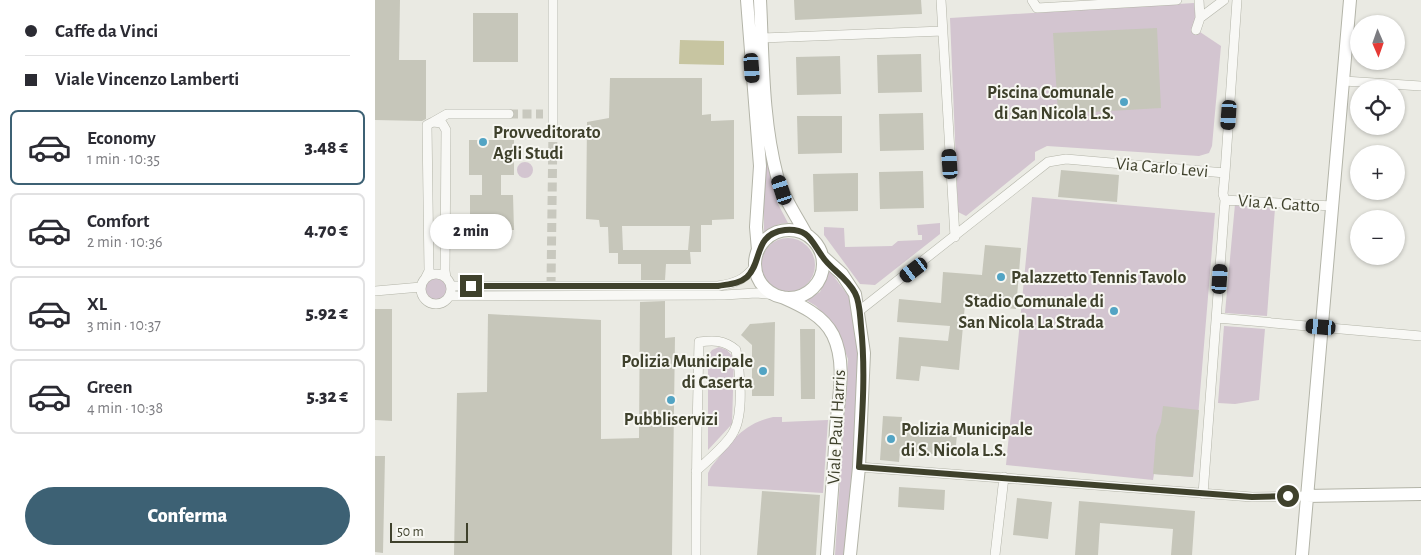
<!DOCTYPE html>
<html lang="it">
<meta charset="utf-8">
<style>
body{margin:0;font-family:"Alegreya Sans",sans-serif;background:#f2f2f3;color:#2b2b33;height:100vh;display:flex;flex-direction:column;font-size:19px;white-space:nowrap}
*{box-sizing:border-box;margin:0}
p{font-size:16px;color:#7c7c81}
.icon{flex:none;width:28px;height:28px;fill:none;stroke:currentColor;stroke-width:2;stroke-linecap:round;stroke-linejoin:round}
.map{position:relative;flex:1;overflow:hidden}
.panel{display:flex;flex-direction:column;background:#fff;width:375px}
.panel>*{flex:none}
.banner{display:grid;align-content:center;height:110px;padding:0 25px;background:#fff}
.needle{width:32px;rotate:178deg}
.tools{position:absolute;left:975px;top:15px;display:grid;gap:10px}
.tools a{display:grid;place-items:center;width:55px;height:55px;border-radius:50%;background:#fff;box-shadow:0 1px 4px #0004;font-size:25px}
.scale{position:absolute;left:15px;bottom:12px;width:78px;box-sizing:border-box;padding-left:5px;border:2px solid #3f412c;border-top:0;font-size:14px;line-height:18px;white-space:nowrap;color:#3f412c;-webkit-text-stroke:4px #f7f7f2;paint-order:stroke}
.end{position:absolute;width:22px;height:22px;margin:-11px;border:6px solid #3f412c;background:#fff;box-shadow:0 0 0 2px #fff}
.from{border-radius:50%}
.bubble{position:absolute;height:35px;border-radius:18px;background:#fff;box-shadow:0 1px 4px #0004;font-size:16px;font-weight:800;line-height:35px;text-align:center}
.car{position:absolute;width:15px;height:30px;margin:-15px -8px;border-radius:6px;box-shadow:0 0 4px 1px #0007;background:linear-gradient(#222 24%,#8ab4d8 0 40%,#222 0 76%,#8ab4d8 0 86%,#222 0)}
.banner b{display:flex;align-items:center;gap:18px;height:48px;font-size:19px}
.banner b+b{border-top:1px solid #e1e1e2}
.banner i{width:12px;height:12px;background:#2b2b33}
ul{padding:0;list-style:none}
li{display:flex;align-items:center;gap:15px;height:75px;margin:0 10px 8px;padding:0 15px;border:2px solid #e1e1e2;border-radius:8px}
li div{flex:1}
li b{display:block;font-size:19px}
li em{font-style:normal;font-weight:800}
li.on{border-color:#3d6174}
li>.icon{width:45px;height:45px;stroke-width:1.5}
.cta{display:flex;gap:10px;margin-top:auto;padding:10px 25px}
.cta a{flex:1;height:58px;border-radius:30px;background:#3d6174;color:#fff;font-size:20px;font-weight:800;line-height:58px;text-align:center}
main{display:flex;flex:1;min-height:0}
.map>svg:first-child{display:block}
.green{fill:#d3c5d0}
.water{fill:#c7c5a1}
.building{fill:#c6c6ba;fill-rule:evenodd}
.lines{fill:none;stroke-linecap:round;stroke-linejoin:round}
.street-tunnel{stroke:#c8c8be;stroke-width:9;stroke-dasharray:9 4.5;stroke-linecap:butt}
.street-casing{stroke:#b3b4a8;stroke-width:10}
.secondary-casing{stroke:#b3b4a8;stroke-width:14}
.street{stroke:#f8f8f5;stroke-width:9}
.secondary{stroke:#fff;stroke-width:12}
.route{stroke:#3f412c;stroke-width:6}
.poi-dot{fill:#52a4c4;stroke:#f7f7f2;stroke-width:2}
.labels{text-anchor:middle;stroke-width:4;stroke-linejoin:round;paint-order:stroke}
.poi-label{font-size:18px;font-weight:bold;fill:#3f412c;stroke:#f7f7f2;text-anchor:end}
.street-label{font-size:18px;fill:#3f412c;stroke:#f7f7f2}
</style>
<main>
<section class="panel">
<div class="banner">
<b><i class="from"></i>Caffe da Vinci</b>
<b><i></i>Viale Vincenzo Lamberti</b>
</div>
<ul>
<li class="on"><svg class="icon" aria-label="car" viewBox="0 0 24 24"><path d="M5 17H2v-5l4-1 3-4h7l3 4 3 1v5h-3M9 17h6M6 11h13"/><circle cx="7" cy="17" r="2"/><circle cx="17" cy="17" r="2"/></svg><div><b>Economy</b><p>1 min · 10:35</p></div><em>3.48 €</em></li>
<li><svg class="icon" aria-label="car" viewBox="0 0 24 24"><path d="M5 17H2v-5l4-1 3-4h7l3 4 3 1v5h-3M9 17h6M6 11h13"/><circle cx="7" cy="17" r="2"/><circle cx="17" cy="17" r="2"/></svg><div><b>Comfort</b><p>2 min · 10:36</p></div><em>4.70 €</em></li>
<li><svg class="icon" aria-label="car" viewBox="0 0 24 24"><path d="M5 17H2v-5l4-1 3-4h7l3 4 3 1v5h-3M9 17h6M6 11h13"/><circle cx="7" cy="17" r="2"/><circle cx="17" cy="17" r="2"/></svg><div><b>XL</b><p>3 min · 10:37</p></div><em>5.92 €</em></li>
<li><svg class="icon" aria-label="car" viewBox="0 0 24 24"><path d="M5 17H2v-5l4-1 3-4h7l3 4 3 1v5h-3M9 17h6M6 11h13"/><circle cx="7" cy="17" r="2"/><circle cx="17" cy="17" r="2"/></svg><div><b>Green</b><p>4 min · 10:38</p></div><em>5.32 €</em></li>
</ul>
<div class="cta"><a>Conferma</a></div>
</section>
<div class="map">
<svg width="1046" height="555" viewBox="0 0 1046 555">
<rect width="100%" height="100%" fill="#eaeae3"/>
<path class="green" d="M819,3l3,27 24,16 -9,100 -3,7 -10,3 -152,-10 -12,6v8l-69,56 -8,-4 -8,-194z
M389,147l14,57 10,19 -9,1 -15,8z
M142 170a8 8 0 1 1 16 0a8 8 0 1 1-16 0Z
M657,197l183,16 -22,264 -39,-3 -1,6 -147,-15z
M860,204l40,4 -8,108 -42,-3z
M565,223v11l-65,51 -15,-1 -36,-49v-8l20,1 1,19 47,-1 6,-5 24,-1v-5h-4l-1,-10z
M386 265a27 27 0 1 1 54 0a27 27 0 1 1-54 0Z
M454,270l24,32 4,12 1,69 -4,99 -9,73h-10l13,-196 -12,-31 -20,-22 -10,-6 14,-8z
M49 289a12 12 0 1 1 24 0a12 12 0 1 1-24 0Z
M849,326l41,3 -6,71 -24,4 -17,-1z
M344,347l8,3 7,8 -2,66 -24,26v-94l4,-6z
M398,417h9v5l46,-2 -5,73 -115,-7v-13l3,-6c20,-24 30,-43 62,-50z"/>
<path class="water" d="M305,40l44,1v24l-45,-1z"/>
<path class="building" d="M0,0h25l-1,60h27v59l-4,2 -47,-1z
M419,0h127l1,14 -127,6z
M98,13h45v49h-45z
M782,28l4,80 -103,6 -5,-81z
M546,54l1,38 -44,1 -1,-38z
M465,56l1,38 -44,1 -1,-38z
M235,78h92v37l9,-1v7l23,-1v99l-22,1v5h-11v27h-11l1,12h-25l-1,16h-24v-16h-23v-11h-9l-1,-26h-8l-1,-7 -13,-1 1,-97 22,-4zM247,226h68l-2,24h-65z
M548,113l1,37 -44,1 -1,-37z
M422,116h45v37l-44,1z
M94,140h45v35h-13v20h12l1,35h-9v10h-24v-9h-11v-36h12v-20h-13z
M686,170l58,5 -2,27 -59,-5z
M548,171l1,37 -44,1 -1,-37z
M483,173v38l-44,1 -1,-38z
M610,245l36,3 -5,61 -51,-5 -6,66 -38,-4 -2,15 -23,-2 3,-42 49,4 2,-15 -53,-4 2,-23 42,4 2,-31 39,3z
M290,301v37l10,-1 -3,218h-218l3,-162 30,-1 1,-78 113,6v119l38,-1 1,-136z
M0,309h17v112l-17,-1z
M400,322l-1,74h-22v-51l-11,-10 9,-11z
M425,329h15v70h-14z
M788,406l36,4 -6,67 -40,-3 3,-39 5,-13z
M508,416l19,1 -1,12 56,5 -2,22 -55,-5 -1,11 -19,-2z
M0,456h10l-2,97 -8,-1z
M524,487l46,3 -1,20 -46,-3z
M387,491l58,4 -4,60h-59z
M642,498l35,4 -4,37 -35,-4z
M704,501l116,10 -3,44h-21l2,-26 -73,-6 -2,32h-23z"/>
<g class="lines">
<path class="street-tunnel" d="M134,114h34
M176,286l2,-158"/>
<defs>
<path id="street" d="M566,0l14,237
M657,0l5,8 140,-8
M825,18l24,-18
M821,30l4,-12 -1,-18
M387,38l181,-7
M969,81l77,5
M58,122l14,-8h62
M178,128v-128
M850,173l12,-173
M850,200l107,6
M46 289a15 15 0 1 1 30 0a15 15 0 1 1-30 0Z
M51,277l3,-6 -2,-146 6,-3 9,1 4,7 -1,141 1,7
M76,286h267c18,-3 26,-6 37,-20
M0,291l46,-4
M74,296l275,-1 32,-2 21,2
M484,311l189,-149 18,-3 159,14 -2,21 2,6 -22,294
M842,318l204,18
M484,467l393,30 54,-1
M321,555c0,-71 1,-142 3,-213 15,-2 25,-2 37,8 4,21 8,62 -2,81 -6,13 -27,30 -38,40
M620,555l9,-78"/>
<path id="secondary" d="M372,0l13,166 -4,61 2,23
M385,0c3,58 2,119 17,176 6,22 19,39 29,58
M380 264a34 34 0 1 1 68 0a34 34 0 1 1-68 0Z
M447,256l20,18 13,20 9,59 -5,114 -9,88
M407,297c18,8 41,18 51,38 14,29 5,64 3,94 -2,42 -6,84 -9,126
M931,496l115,-2
M927,555l48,-555"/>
</defs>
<use href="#street" class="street-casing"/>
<use href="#secondary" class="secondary-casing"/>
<use href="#street" class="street"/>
<use href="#secondary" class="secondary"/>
</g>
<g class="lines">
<path class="route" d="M96,286h247c10,-2 21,-2 29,-9 16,-15 6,-43 38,-47 24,-2 26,11 37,26 9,14 24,20 33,37 5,9 5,23 6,33 5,47 1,94 -2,141l393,30 36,-1"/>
</g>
<g class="poi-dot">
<circle cx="749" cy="102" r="5"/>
<circle cx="108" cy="142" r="5"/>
<circle cx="626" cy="277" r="5"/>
<circle cx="739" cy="311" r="5"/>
<circle cx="388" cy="371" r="5"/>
<circle cx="296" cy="400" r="5"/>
<circle cx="516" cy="439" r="5"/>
</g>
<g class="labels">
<g class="poi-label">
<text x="739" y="98">Piscina Comunale<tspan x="739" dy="21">di San Nicola L.S.</tspan></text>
<text x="118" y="138" text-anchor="start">Provveditorato<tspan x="118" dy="21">Agli Studi</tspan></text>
<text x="636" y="283" text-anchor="start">Palazzetto Tennis Tavolo</text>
<text x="729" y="307">Stadio Comunale di<tspan x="729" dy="21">San Nicola La Strada</tspan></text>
<text x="378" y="367">Polizia Municipale<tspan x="378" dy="21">di Caserta</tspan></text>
<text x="296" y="425" text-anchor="middle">Pubbliservizi</text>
<text x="526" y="435" text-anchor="start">Polizia Municipale<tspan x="526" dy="21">di S. Nicola L.S.</tspan></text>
</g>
<g class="street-label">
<text transform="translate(787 167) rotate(5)" y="6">Via Carlo Levi</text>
<text transform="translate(904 203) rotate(4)" y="6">Via A. Gatto</text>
<text transform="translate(461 427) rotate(-87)" y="6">Viale Paul Harris</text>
</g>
</g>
</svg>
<div class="tools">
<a><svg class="needle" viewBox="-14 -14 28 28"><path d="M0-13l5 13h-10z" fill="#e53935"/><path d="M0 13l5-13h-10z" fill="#7c7c81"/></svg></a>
<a><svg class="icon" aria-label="locate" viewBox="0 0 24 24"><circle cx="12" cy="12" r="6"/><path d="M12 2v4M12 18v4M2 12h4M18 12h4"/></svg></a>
<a>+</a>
<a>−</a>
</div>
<div class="scale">50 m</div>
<i class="end from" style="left:913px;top:496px"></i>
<i class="end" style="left:96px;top:286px"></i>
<div class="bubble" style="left:55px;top:214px;width:82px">2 min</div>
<i class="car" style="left:377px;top:68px;rotate:176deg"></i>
<i class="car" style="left:854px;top:115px;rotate:184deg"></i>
<i class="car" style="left:575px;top:164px;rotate:356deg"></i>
<i class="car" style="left:407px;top:190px;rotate:342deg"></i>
<i class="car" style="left:539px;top:270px;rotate:233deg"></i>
<i class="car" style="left:845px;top:279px;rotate:4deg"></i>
<i class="car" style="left:946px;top:327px;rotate:275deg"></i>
</div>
</main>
